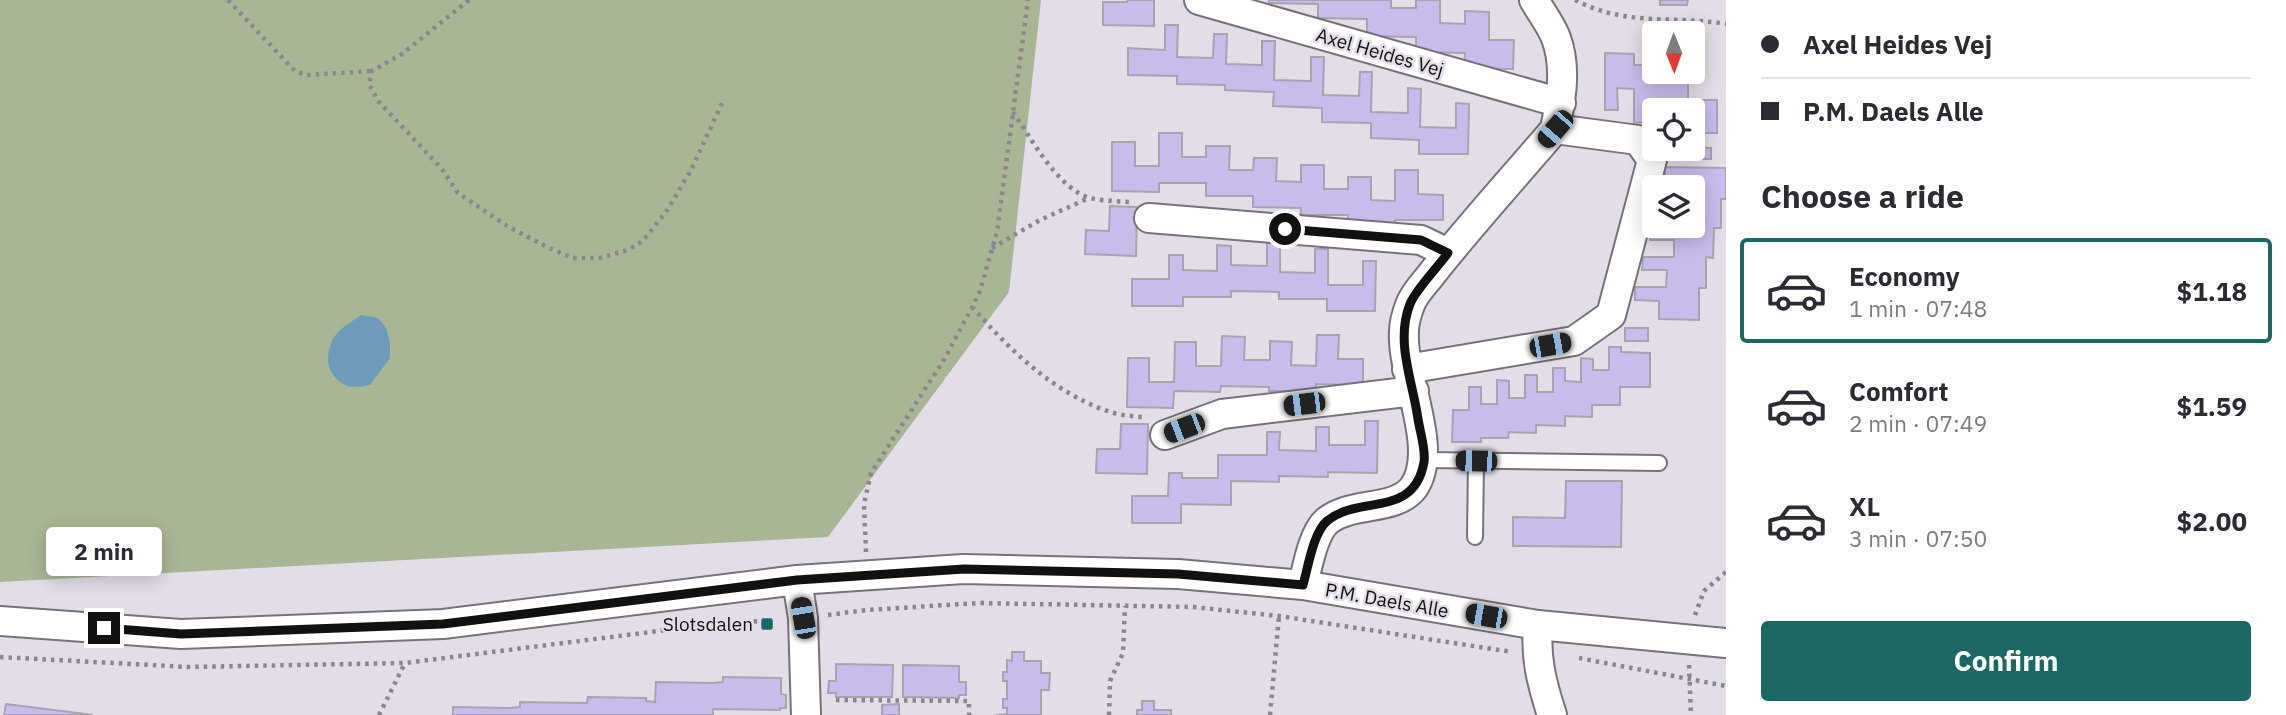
<!DOCTYPE html>
<meta charset="utf-8">
<style>
body{margin:0;font-family:"IBM Plex Sans",sans-serif;background:#f7f7f7;color:#2b2b33;height:100vh;display:flex;flex-direction:column;font-size:26px;white-space:nowrap}
*{box-sizing:border-box;margin:0}
p{font-size:23px;color:#7c7c81}
.icon{flex:none;width:38px;height:38px;fill:none;stroke:currentColor;stroke-width:2;stroke-linecap:round;stroke-linejoin:round}
.map{position:relative;flex:1;overflow:hidden}
.panel{display:flex;flex-direction:column;background:#fff;width:560px}
.panel>*{flex:none}
.hud{display:grid;align-content:center;height:154px;padding:0 35px;background:#fff}
.needle{width:46px;rotate:179deg}
.buttons{position:absolute;left:1642px;top:21px;display:grid;gap:14px}
.buttons a{display:grid;place-items:center;width:63px;height:63px;border-radius:7px;background:#fff;box-shadow:0 4px 18px #0003;font-size:35px}
.end{position:absolute;width:32px;height:32px;margin:-16px;border:9px solid #121013;background:#fff;box-shadow:0 0 0 4px #fff}
.from{border-radius:50%}
.bubble{position:absolute;height:49px;border-radius:7px;background:#fff;box-shadow:0 4px 18px #0003;font-size:23px;font-weight:800;line-height:49px;text-align:center}
.car{position:absolute;width:21px;height:42px;margin:-21px -10px;border-radius:9px;box-shadow:0 0 5px 2px #0007;background:linear-gradient(#222 24%,#8ab4d8 0 40%,#222 0 76%,#8ab4d8 0 86%,#222 0)}
.hud b{display:flex;align-items:center;gap:24px;height:66px;font-size:26px}
.hud b+b{border-top:2px solid #e1e1e2}
.hud i{width:18px;height:18px;background:#2b2b33}
ul{padding:0;list-style:none}
li{display:flex;align-items:center;gap:21px;height:105px;margin:0 14px 10px;padding:0 21px;border:4px solid transparent;border-radius:7px}
li div{flex:1}
li b{display:block;font-size:26px}
li em{font-style:normal;font-weight:800}
li.current{border-color:#1b6764}
li>.icon{width:63px;height:63px;stroke-width:1.5}
h2{padding:0 35px;font-size:32px;line-height:84px}
.button{display:flex;gap:14px;margin-top:auto;padding:14px 35px}
.button a{flex:1;height:80px;border-radius:7px;background:#1b6764;color:#fff;font-size:28px;font-weight:800;line-height:80px;text-align:center}
main{display:flex;flex:1;min-height:0}
.map>svg:first-child{display:block}
.grass{fill:#a9b695}
.water{fill:#6d9cbb}
.building{fill:#c8bcec;stroke:#a7a4af;stroke-width:2}
.lines{fill:none;stroke-linecap:round;stroke-linejoin:round}
.lane-casing{stroke:#76727b;stroke-width:18}
.street-casing{stroke:#76727b;stroke-width:32}
.path{stroke:#8a868e;stroke-width:4.5;stroke-dasharray:3.5 5;stroke-linecap:butt}
.lane{stroke:#fff;stroke-width:14}
.street{stroke:#fff;stroke-width:28}
.route{stroke:#121013;stroke-width:9}
.poi-dot{fill:#1b6764;stroke:#e3dde8;stroke-width:2.5}
.labels{text-anchor:middle;stroke-width:5;stroke-linejoin:round;paint-order:stroke}
.street-label{font-size:19px;fill:#121013;stroke:#e3dde8}
.poi-label{font-size:19px;fill:#121013;stroke:#e3dde8;text-anchor:end}
</style>
<main>
<div class="map">
<svg width="1726" height="715" viewBox="0 0 1726 715">
<rect width="100%" height="100%" fill="#e3dde8"/>
<path class="grass" d="M0,0h1041l-32,292 -181,245 -828,45z"/>
<path class="water" d="M361,315l17,3 8,10 4,14v16l-20,27c-7,1 -15,3 -22,1 -22,-8 -25,-32 -13,-50 6,-9 18,-15 26,-21z"/>
<path class="building" d="M1127,0h27v26l-51,-1v-23h24z
M1269,0h122v8h25v-8h24v23l25,1v-13l24,1v28h25l-1,29 -49,-1 1,-15 -49,-1v-15l-49,-1v-17l-49,-1v-14l-49,-1z
M1660,0h28l-1,5h-27z
M1165,25h13l-1,32 36,1 1,-24h13l-1,30 36,1v-24h13l-1,39 37,1v-24h13l-1,38 36,1 1,-24h12l-1,40 37,1v-25l13,1 -1,38 36,1v-25l13,1 -1,50h-49v-14l-48,-2v-15l-49,-1v-14l-49,-2 1,-14 -49,-2v-5l-48,-1v-8l-49,-1v-27l37,2z
M1605,53l29,1v11h20v7h8v6h26v22h29v33h-25v-23h-30v-9h-15v21l-13,1v-34l-17,-1 1,22h-13z
M1159,133h23v24h24v-11h24l-1,24h24l1,-12h23l-1,23 25,1v-17h23v24h24v-12h23v23l24,1v-31h23v24l25,1v25h-48v7l-47,-1v-11h-47v-7l-48,-1v-11h-47v-13h-47v9l-47,-1v-49h23v24h24z
M1692,147l19,1v11h-25v-10h6z
M1665,167l61,1v31h-5v29h-7l-1,30 -7,-1v31h-7v32l-40,-1v-18l-24,-1v-13h31l1,-17h-25l1,-13h31v-17h-24v-14h42v-39h-3v-6h-24z
M1110,206l27,1 -1,49 -51,-2 1,-24 23,1z
M1267,241l13,1v30l35,1v-24h13v36h35v-24h13l-1,50h-48v-12h-48v-7l-48,-1v6h-48v9h-51v-27h37v-24h14v15l34,1v-26l14,1v19l36,1z
M1625,328h23v13h-23z
M1317,335h22l-1,24h25v26l-47,-1v7h-47v-4l-48,-1 -1,6 -46,-1 -1,17 -46,-1 1,-49h21v24h25l1,-40h21v24h25l1,-30 23,1 -1,23h26v-19l22,1 -1,23 25,1z
M1609,347h12v5l29,1v34h-30v18h-28v12l-27,-1v10l-29,-1v8l-27,-1 -1,6h-27v4h-29l1,-32h16v-23h12v17h16v-24l12,1v17h16v-23h12v17h16v-24h12v13l16,1v-24l12,1v11h16z
M1365,421h13l-1,52 -49,-1v5l-49,-1v6l-48,-1v24l-50,-1v19h-49v-27h36l1,-23h13v5h36v-23h49v-23h13l-1,18 37,1v-24h13v18h36z
M1121,424h27l-1,50 -51,-1 1,-24h23z
M1566,481h56l-1,66 -108,-1v-29l52,1z
M1012,652h12v9h17v12h9l-1,17h-8v25h-45l11,-1v-6h-4v-9h4v-18h-4v-9h4v-12l5,1z
M836,664l57,1 -1,32h-56v-4h-8l1,-12h7z
M903,665l56,1v16h7v13h-7v3l-56,-1z
M723,677l58,1v16l5,1v13h-6v2l-67,-1v6h-260v-8l57,1 10,-1v-5l67,1 1,-6 58,1v3l9,1 1,-20 56,1 11,-1z
M1142,701h12v9h17v5h-34v-5h5z
M6,704l87,11h-89z
M899,704v11h-17v-10z"/>
<g class="lines">
<defs>
<path id="lane" d="M1425,460l234,3
M1475,537l1,-76"/>
<path id="street" d="M1199,0l362,103
M1149,218l272,22 27,13
M1407,369l167,-28 37,-26 41,-155 -14,-20 -83,-11
M1165,435l57,-21 192,-23
M797,580l6,38 3,97
M1303,585c4,-17 10,-52 24,-64 24,-20 69,-9 87,-34 26,-39 -13,-111 -10,-156 0,-8 3,-18 6,-26 4,-12 17,-24 24,-34 39,-49 81,-95 121,-142 6,-30 12,-61 1,-91 -5,-13 -15,-26 -22,-38
M0,621l181,13 262,-10 354,-44 166,-11 215,5 125,11 235,40 188,18
M1538,625c-3,33 4,59 14,90"/>
</defs>
<use href="#lane" class="lane-casing"/>
<use href="#street" class="street-casing"/>
<path class="path" d="M228,0l67,71 12,4 65,-4
M469,0l-67,54 -30,17 -3,13 9,17 64,68 16,24 49,33 42,22 24,10h27l28,-8 15,-9 25,-32 23,-39 33,-71
M1575,0c52,27 97,15 151,24
M1013,112c19,27 44,76 77,86 12,3 26,3 39,4
M992,248l48,-28 49,-22
M972,307c38,43 84,89 142,106 10,3 22,3 32,5
M866,552l-2,-48 7,-31 74,-115 34,-64 18,-62 31,-232
M828,615l39,-5 112,-7 214,4 86,9 233,36
M1695,615l9,-24 22,-19
M0,657l188,10 217,-4 309,-39 63,-4
M1579,658l147,28
M1689,665l2,50
M836,700l133,1v14
M379,715l26,-52
M1109,715l1,-34 13,-28 2,-47
M1270,715l9,-99"/>
<use href="#lane" class="lane"/>
<use href="#street" class="street"/>
</g>
<g class="lines">
<path class="route" d="M104,628l77,6 262,-10 354,-44 167,-11 214,5 125,11c5,-17 10,-52 24,-64 33,-27 87,-2 97,-59 2,-12 -4,-30 -6,-43 -5,-37 -23,-77 -8,-115 6,-15 28,-37 38,-51l-27,-13 -136,-11"/>
</g>
<rect class="poi-dot" x="760" y="617" width="14" height="14" rx="3.5"/>
<g class="labels">
<g class="street-label">
<text transform="translate(1380 52) rotate(16)" y="7">Axel Heides Vej</text>
<text transform="translate(1387 600) rotate(10)" y="7">P.M. Daels Alle</text>
</g>
<g class="poi-label">
<text x="753" y="631">Slotsdalen</text>
</g>
</g>
</svg>
<div class="buttons">
<a><svg class="needle" viewBox="-14 -14 28 28"><path d="M0-13l5 13h-10z" fill="#e53935"/><path d="M0 13l5-13h-10z" fill="#7c7c81"/></svg></a>
<a><svg class="icon" aria-label="locate" viewBox="0 0 24 24"><circle cx="12" cy="12" r="6"/><path d="M12 2v4M12 18v4M2 12h4M18 12h4"/></svg></a>
<a><svg class="icon" aria-label="layers" viewBox="0 0 24 24"><path d="M12 4l9 5-9 5-9-5zM3 14l9 5 9-5"/></svg></a>
</div>
<i class="end from" style="left:1285px;top:229px"></i>
<i class="end" style="left:104px;top:628px"></i>
<div class="bubble" style="left:46px;top:527px;width:116px">2 min</div>
<i class="car" style="left:1555px;top:129px;rotate:221deg"></i>
<i class="car" style="left:1550px;top:345px;rotate:80deg"></i>
<i class="car" style="left:1304px;top:404px;rotate:263deg"></i>
<i class="car" style="left:1184px;top:428px;rotate:249deg"></i>
<i class="car" style="left:1476px;top:461px;rotate:271deg"></i>
<i class="car" style="left:1486px;top:616px;rotate:280deg"></i>
<i class="car" style="left:803px;top:618px;rotate:350deg"></i>
</div>
<section class="panel">
<div class="hud">
<b><i class="from"></i>Axel Heides Vej</b>
<b><i></i>P.M. Daels Alle</b>
</div>
<h2>Choose a ride</h2>
<ul>
<li class="current"><svg class="icon" aria-label="car" viewBox="0 0 24 24"><path d="M5 17H2v-5l4-1 3-4h7l3 4 3 1v5h-3M9 17h6M6 11h13"/><circle cx="7" cy="17" r="2"/><circle cx="17" cy="17" r="2"/></svg><div><b>Economy</b><p>1 min · 07:48</p></div><em>$1.18</em></li>
<li><svg class="icon" aria-label="car" viewBox="0 0 24 24"><path d="M5 17H2v-5l4-1 3-4h7l3 4 3 1v5h-3M9 17h6M6 11h13"/><circle cx="7" cy="17" r="2"/><circle cx="17" cy="17" r="2"/></svg><div><b>Comfort</b><p>2 min · 07:49</p></div><em>$1.59</em></li>
<li><svg class="icon" aria-label="car" viewBox="0 0 24 24"><path d="M5 17H2v-5l4-1 3-4h7l3 4 3 1v5h-3M9 17h6M6 11h13"/><circle cx="7" cy="17" r="2"/><circle cx="17" cy="17" r="2"/></svg><div><b>XL</b><p>3 min · 07:50</p></div><em>$2.00</em></li>
</ul>
<div class="button"><a>Confirm</a></div>
</section>
</main>
